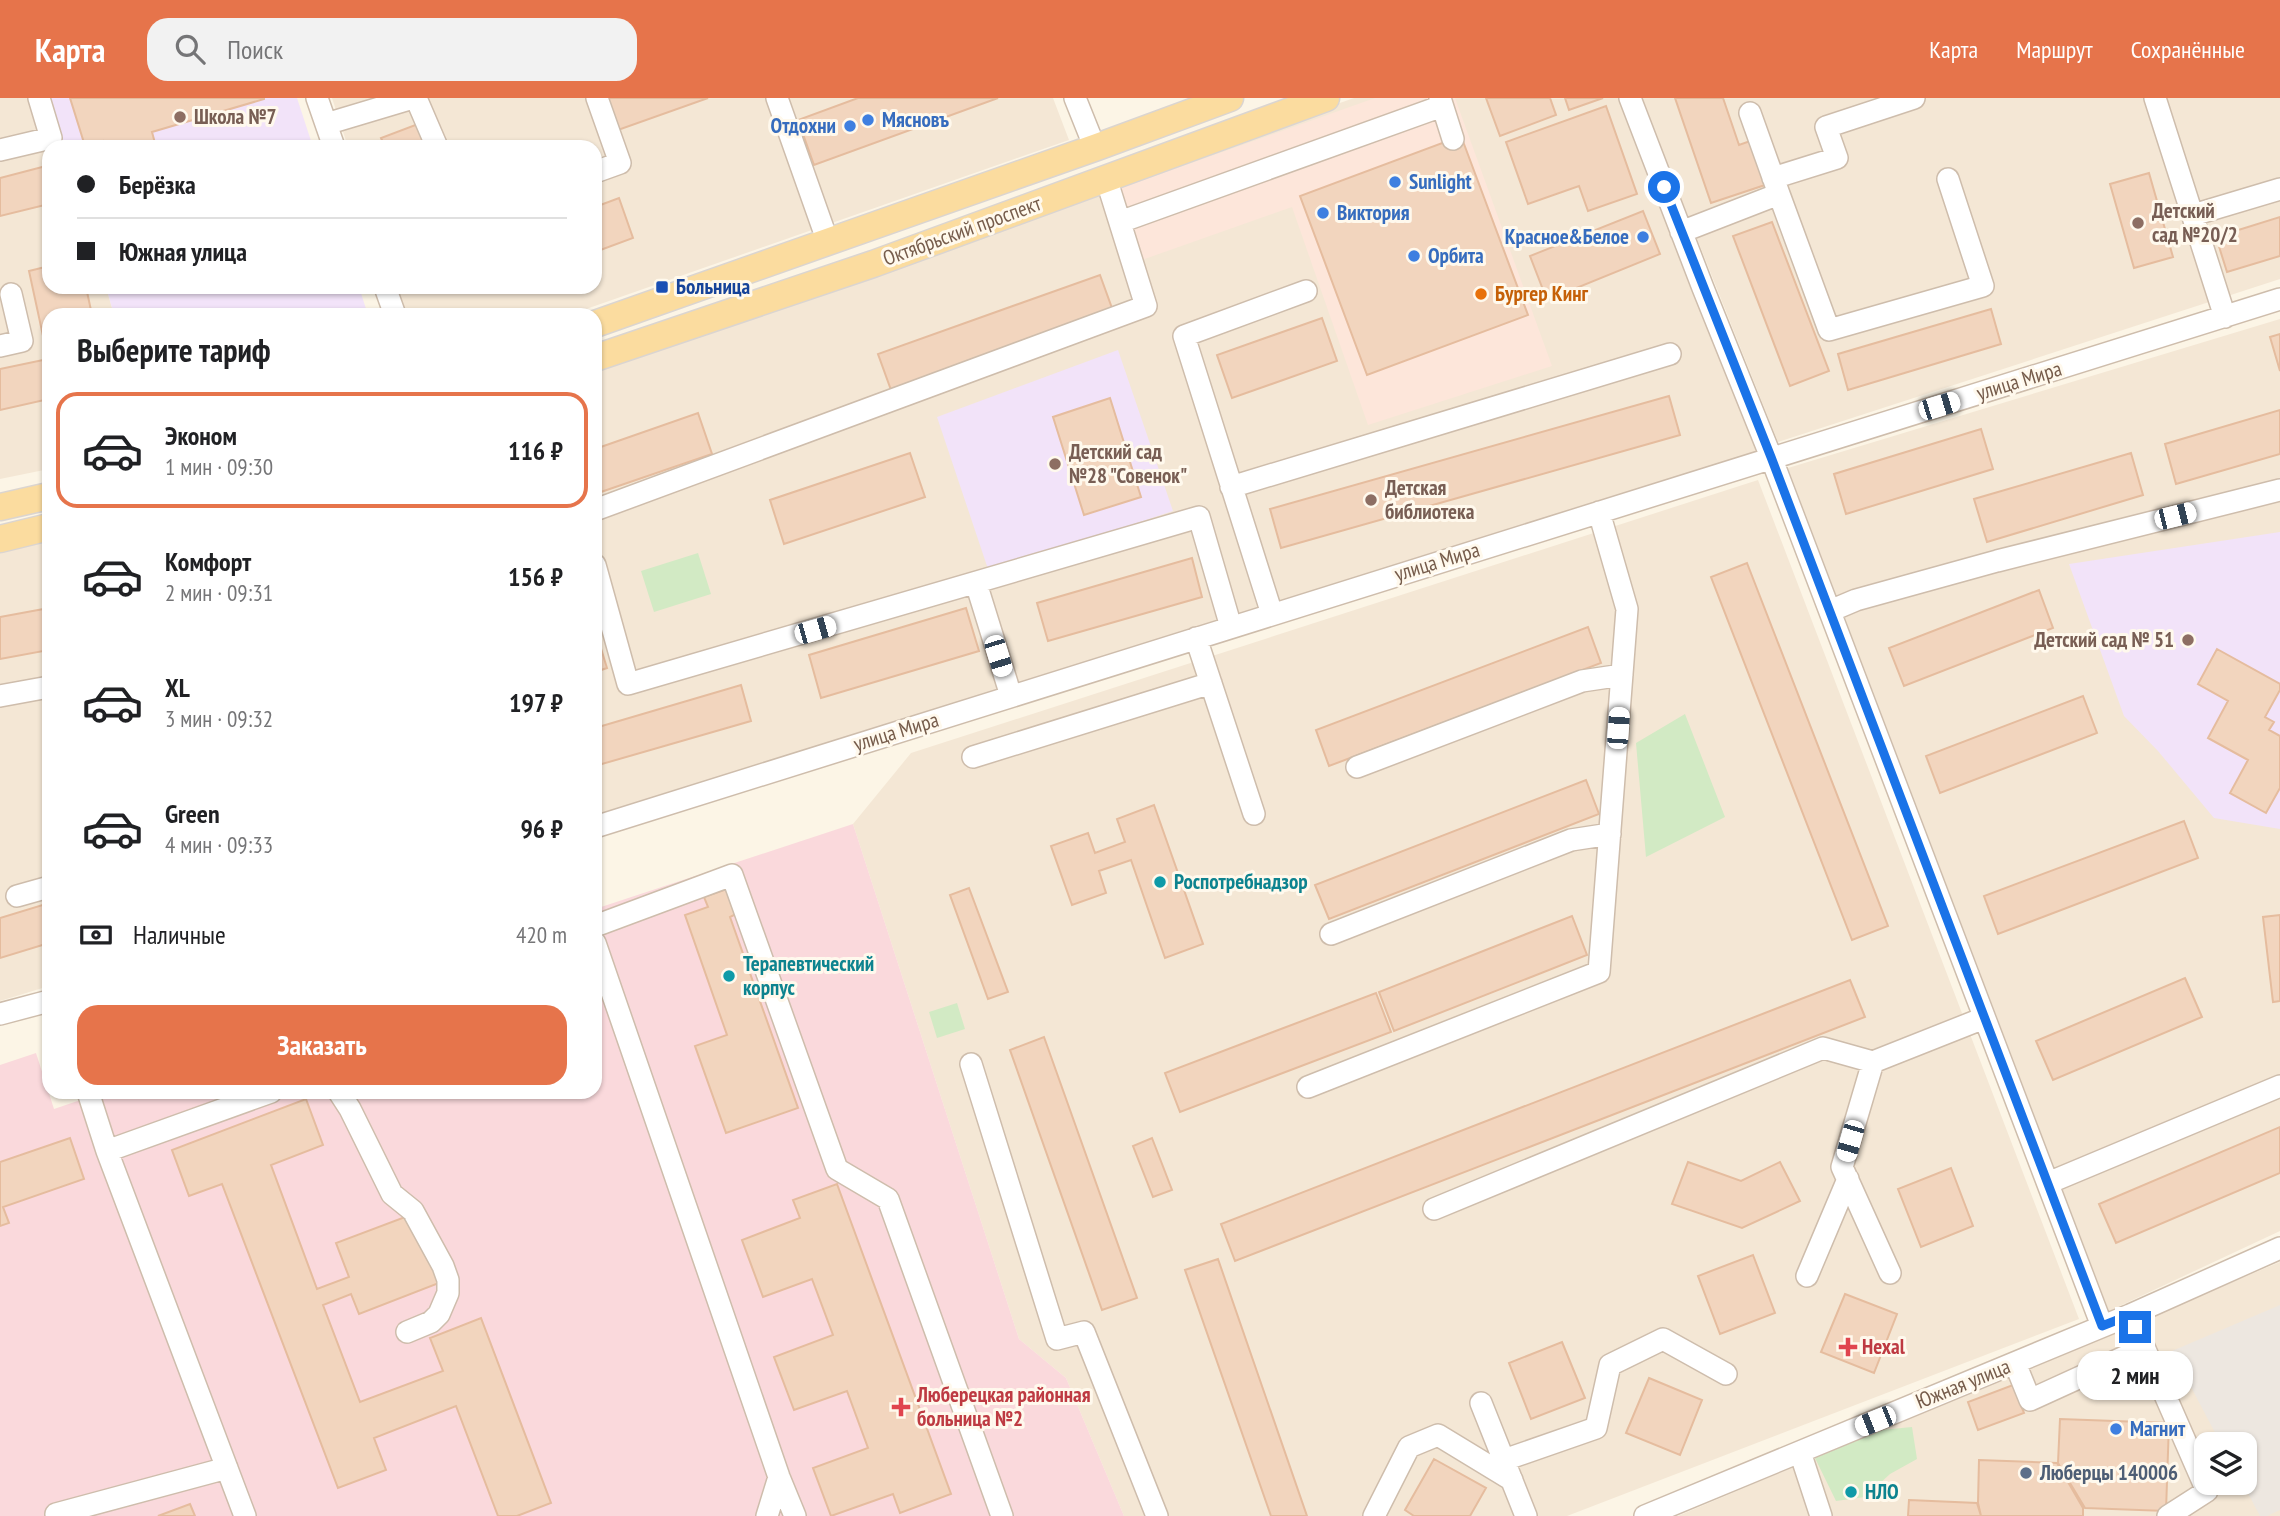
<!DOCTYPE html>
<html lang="ru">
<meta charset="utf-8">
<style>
body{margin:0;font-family:"PT Sans Narrow",sans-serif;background:#f2f2f2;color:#202124;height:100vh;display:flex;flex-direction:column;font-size:26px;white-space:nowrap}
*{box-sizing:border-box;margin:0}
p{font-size:23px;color:#757577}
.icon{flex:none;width:38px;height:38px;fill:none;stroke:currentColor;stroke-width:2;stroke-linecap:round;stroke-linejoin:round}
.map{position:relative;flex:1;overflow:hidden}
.details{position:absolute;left:42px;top:210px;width:560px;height:791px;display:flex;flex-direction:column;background:#fff;border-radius:21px;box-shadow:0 2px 5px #0004}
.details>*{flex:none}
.guide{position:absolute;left:42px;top:42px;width:560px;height:154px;border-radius:21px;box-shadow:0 2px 5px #0004;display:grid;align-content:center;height:154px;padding:0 35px;background:#fff}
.controls{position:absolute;left:2194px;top:1334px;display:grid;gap:14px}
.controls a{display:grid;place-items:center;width:63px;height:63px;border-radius:14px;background:#fff;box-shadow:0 2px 5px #0004;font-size:35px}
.end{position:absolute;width:32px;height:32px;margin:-16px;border:9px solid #1a73e8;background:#fff;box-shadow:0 0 0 4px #fff}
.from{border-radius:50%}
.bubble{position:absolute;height:49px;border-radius:21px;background:#fff;box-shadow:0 2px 5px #0004;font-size:23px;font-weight:800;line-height:49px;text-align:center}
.car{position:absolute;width:21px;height:42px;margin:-21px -10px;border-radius:9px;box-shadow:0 0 5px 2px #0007;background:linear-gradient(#fff 24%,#345 0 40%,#fff 0 76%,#345 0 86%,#fff 0)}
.guide b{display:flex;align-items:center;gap:24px;height:66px;font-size:26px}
.guide b+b{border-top:2px solid #e0e0e0}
.guide i{width:18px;height:18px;background:#202124}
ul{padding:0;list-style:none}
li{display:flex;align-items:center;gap:21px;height:116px;margin:0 14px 10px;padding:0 21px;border:4px solid transparent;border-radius:21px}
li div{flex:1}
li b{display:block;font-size:26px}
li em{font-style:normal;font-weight:800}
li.active{border-color:#e6744b}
li>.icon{width:63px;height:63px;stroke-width:1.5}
h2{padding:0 35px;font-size:32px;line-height:84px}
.pay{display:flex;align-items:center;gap:18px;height:77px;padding:0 35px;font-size:26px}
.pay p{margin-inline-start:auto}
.primary-button{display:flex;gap:14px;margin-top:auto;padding:14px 35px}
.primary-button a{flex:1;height:80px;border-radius:21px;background:#e6744b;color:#fff;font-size:28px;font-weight:800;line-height:80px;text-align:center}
header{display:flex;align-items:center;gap:42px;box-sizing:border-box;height:98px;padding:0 35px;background:#e6744b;color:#fff}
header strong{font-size:33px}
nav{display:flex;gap:38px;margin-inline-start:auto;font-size:24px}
.search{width:490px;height:63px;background:#f2f2f2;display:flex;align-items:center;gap:18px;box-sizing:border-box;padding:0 24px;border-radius:21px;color:#757577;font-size:26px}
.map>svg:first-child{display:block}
.residential{fill:#f4e7d5;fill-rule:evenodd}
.commercial{fill:#fde6da}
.industrial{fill:#ede7e0}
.education{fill:#f2e3f9}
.medical{fill:#fad9dc}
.green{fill:#d2eac4}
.building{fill:#f2d5be;stroke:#e5bc9e;stroke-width:2}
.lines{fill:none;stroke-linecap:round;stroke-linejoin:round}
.minor-casing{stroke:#cebdac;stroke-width:24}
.major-casing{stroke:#dbd5d0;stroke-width:29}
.minor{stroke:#fff;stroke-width:21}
.major{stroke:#fbdc9f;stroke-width:26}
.route{stroke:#1a73e8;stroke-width:9}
.education-dot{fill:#8d6e63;stroke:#fff9ed;stroke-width:2.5}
.shop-dot{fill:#3f7fe0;stroke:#fff9ed;stroke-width:2.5}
.transit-dot{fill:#1a4fb4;stroke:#fff9ed;stroke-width:2.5}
.food-dot{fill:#e8710a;stroke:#fff9ed;stroke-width:2.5}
.culture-dot{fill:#0f9aa8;stroke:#fff9ed;stroke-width:2.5}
.health-dot{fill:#e0444e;stroke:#fff9ed;stroke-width:2.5}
.service-dot{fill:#5c6f8a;stroke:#fff9ed;stroke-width:2.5}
.labels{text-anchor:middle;stroke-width:6;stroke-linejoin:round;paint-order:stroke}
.education-label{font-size:21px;font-weight:bold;fill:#785e54;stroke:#fff9ed;text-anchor:start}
.shop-label{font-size:21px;font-weight:bold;fill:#366cbe;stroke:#fff9ed;text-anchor:start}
.street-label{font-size:21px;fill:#765c4b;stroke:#fff9ed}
.transit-label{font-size:21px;font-weight:bold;fill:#164399;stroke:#fff9ed;text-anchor:start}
.food-label{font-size:21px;font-weight:bold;fill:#c56008;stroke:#fff9ed;text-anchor:start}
.culture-label{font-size:21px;font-weight:bold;fill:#0d838f;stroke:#fff9ed;text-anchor:start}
.health-label{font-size:21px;font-weight:bold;fill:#be3a42;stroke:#fff9ed;text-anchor:start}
.service-label{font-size:21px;font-weight:bold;fill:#4e5e75;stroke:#fff9ed;text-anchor:start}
</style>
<header>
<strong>Карта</strong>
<div class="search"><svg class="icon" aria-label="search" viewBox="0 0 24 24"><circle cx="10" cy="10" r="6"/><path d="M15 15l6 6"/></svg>Поиск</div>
<nav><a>Карта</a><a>Маршрут</a><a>Сохранённые</a></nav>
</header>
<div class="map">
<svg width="2280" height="1418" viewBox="0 0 2280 1418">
<rect width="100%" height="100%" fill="#fcf5e6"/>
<path class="residential" d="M0,0h51l14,49h-16v140h57l8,28h-65v154l-49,10z
M332,0h721l16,42 -500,175h-165l-10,-28h201v-140h-247z
M1354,0h266l137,354 -1162,369v-457z
M1641,0h639v181l-502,163z
M2280,221v912l-171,80 -321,-843z
M1758,382l321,839 -512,197h-443l-58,-138 -47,-39 -166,-515 58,-71z
M49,439v449l-49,15v-454z
M2280,1164v254h-602l203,-86zM2207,1346h38v38h-38z"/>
<path class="commercial" d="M1375,0h80l97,268 -184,59 -76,-218 -153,54 -24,-71z"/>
<path class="industrial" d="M2280,1207v205l-13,6h-7l-18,-34h3v-38h-24l-49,-93z"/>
<path class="education" d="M51,0h246l16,49h-248z
M106,189h253l9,28h-254z
M1118,252l55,161 -184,61 -52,-155z
M2280,434v297l-66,-11 -56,-67 -34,-35 -55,-152z"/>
<path class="medical" d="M853,726l166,515 47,39 58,138h-1124v-451l36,-12 18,56 50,-17h491v-183z"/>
<path class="green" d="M698,455l13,41 -57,18 -13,-41z
M1685,616l40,103 -79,40 -10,-114z
M957,905l8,26 -28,9 -8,-26z
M1912,1329l5,32 -27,15 -25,23 -29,4 -21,-43 66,-28z"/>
<path class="building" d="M70,0h194v1l-112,33 4,15h-51l-2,-6 -18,5z
M607,0h101l-90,32z
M858,0h140l-184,67 -16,-45z
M1486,0h64l6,17 -56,21z
M1565,0h38l-34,12z
M1675,0h48l16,47 14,-5 15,44 -57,19z
M1606,8l31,88 -49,17 -9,-25 -51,18 -22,-62z
M418,26l9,23h-42l-4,-9z
M1461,38l67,179 -161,60 -67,-179z
M46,68l3,14v24l-49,12v-38z
M2149,75l24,84 -39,11 -24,-84z
M619,100l14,40 -38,14v-45z
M1643,113l17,43 -113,46 -17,-44z
M2280,119v39l-53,16 -11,-35z
M1772,124l57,149 -39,15 -57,-150z
M49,168v21h37l6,28h-43v84l-49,11v-41l48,-10 -19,-88z
M1100,177l13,36 -222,79 -13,-36z
M1991,211l10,35 -153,46 -10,-36z
M1322,220l15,43 -105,37 -15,-43z
M2280,236v37l-10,-34z
M1669,298l11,39 -399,113 -11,-39z
M1110,300l31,99 -57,18 -31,-98z
M2280,312v44l-104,30 -11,-40z
M698,315l14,41 -117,40v-45z
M1981,331l12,40 -147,45 -12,-40z
M910,355l15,44 -141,47 -14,-44z
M2131,355l12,42 -156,47 -13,-43z
M1192,460l10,39 -154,44 -11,-38z
M1747,465l141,363 -36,14 -141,-363z
M2039,492l14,38 -149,58 -15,-38z
M49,510v42l-49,9v-42z
M966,510l13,43 -158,47 -12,-43z
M1588,529l13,36 -272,103 -13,-36z
M595,531l12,39 -12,4z
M2217,551l63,35v6l-15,27 9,5 -5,8 11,6v52l-14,25 -36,-20 18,-33 -40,-22 20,-37 -30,-17z
M741,587l10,36 -156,45v-38z
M2083,598l14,37 -157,60 -14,-37z
M1586,682l13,34 -270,105 -14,-34z
M1154,707l49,139 -38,14 -34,-98 -32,11 7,22 -34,12 -21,-59 37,-13 7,20 30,-11 -8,-23z
M2184,723l14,37 -200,76 -14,-38z
M969,790l39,104 -20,7 -38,-104z
M727,791l9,25 -6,3 68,191 -72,25 -31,-87 32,-11 -42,-120 23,-8 -4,-10z
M49,805v40l-49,15v-40z
M2280,817v86l-7,1 -10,-85z
M1572,818l15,39 -193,76 -15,-39z
M2185,880l17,39 -149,63 -17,-39z
M1850,882l15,37 -630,244 -14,-37z
M1376,895l15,39 -211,80 -15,-39z
M1044,939l93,261 -35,12 -92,-260z
M306,1001l17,46 -52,20 46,124 32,-12 -13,-34 77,-29 26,69 -80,31 -8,-20 -28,11 37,97 83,-31 -13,-33 51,-20 70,185 -34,13h-19l-42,-110 -82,32 12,32 -48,18 -116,-304 -33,12 -17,-46z
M2280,1029v46l-164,70 -17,-39z
M70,1040l14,41 -81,28 6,16 -9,3v-64z
M1152,1040l20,52 -19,7 -20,-51z
M1688,1064l53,19 39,-19 20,39 -58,27 -70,-24z
M1951,1070l22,58 -52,21 -23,-58z
M837,1086l114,310 -51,19 -7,-19 -62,22 -18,-48 55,-20 -21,-57 -53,19 -20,-53 59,-22 -21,-56 -49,18 -21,-57 58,-22 -7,-18z
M1753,1157l22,58 -55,21 -22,-58z
M1218,1161l89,257h-36l-86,-246z
M1845,1196l52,20 -23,59 -53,-21z
M1562,1244l23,56 -54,21 -22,-56z
M1649,1280l53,22 -22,55 -54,-22z
M2013,1287l11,28 -46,17 -10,-28z
M2060,1321l109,4 -3,88 -81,-3 -27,-45z
M1434,1361l52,29 -16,28h-56l-9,-6z
M1979,1362l78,3 26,45v8h-102l-3,-13z
M1909,1402l68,3 4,13h-73z
M190,1406l5,12h-37z"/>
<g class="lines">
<defs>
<path id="minor" d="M317,0l17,49
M416,0l21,49
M777,0l47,133 7,10
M1075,0l16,40 6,9
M1440,0l13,41
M1630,0l73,190 68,169 331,869
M2155,0l70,219
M326,26l87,-26
M0,52l51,-12 -12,-40
M595,74l25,-9 -23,-65
M1773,80l64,-20 -11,-31 88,-29
M1779,96l50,136 154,-44 -35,-107
M2193,117l87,-26
M1120,124l322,-116
M1681,134l98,-38 -29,-81
M385,189l10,28
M0,248l22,-5 -11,-47
M1231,389l439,-133
M595,412l551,-204 -40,-128
M595,467l33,119 571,-167 32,110
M976,485l35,113
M1830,513l26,-11 141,-39 283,-71
M1272,516l-88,-278 122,-45
M1196,540l58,176
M0,598l49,-9
M973,659l238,-74
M1357,669l225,-86 40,-6
M595,729l1685,-528
M17,798l32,-9
M595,828l137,-51 105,294 51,30 114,317
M1331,836l240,-94 39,-6
M595,845l184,534 16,39
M0,916l49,-13
M971,966l86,275 27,-7 73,184
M1308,989l291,-115 28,-363 -28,-97
M88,994l19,59 138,365
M339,994l11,17 42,85 21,17 30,55 5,14v13l-9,21 -8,8 -24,10
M107,1053l164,-59
M2048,1085l232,-97
M1434,1111l389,-161 50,14
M1890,1175l-48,-106 31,-105 111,-44
M1807,1178l41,-97
M2130,1217l77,176 -39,25
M2015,1265l15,37 114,-52
M1481,1305l45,113
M1800,1354l21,64
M1504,1362l92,-32 14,-63 53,-26 63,35
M56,1416l171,-46
M767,1418l12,-39
M1374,1418l35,-69 29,-12 74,45
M1645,1418l485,-201 150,-67"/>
<path id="major" d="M595,226l502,-177 133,-49
M595,260l278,-94 453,-166
M0,409l49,-11
M0,441l49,-12"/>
</defs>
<use href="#minor" class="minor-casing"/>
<use href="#major" class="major-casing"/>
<use href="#minor" class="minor"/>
<use href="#major" class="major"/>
</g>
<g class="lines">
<path class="route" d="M1664,89l107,270 331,869 28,-11 5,12"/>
</g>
<g class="education-dot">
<circle cx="180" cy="19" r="7"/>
<circle cx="2138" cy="125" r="7"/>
<circle cx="1055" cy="366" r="7"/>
<circle cx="1371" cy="402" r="7"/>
<circle cx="2188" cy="542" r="7"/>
</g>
<g class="shop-dot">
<circle cx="868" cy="22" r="7"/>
<circle cx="850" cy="28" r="7"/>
<circle cx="1395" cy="84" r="7"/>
<circle cx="1323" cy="115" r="7"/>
<circle cx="1643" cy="139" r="7"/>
<circle cx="1414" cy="158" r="7"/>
<circle cx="2116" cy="1331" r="7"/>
</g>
<rect class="transit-dot" x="655" y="182" width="14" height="14" rx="3.5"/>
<circle class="food-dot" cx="1481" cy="196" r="7"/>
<g class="culture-dot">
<circle cx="1160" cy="784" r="7"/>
<circle cx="729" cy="878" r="7"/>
<circle cx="1851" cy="1394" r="7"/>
</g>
<g class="health-dot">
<path d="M1844.5 1238.5h7v7h7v7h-7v7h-7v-7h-7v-7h7z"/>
<path d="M897.5 1298.5h7v7h7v7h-7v7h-7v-7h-7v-7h7z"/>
</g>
<circle class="service-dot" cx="2026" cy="1375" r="7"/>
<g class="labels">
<g class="education-label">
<text x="194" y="26">Школа №7</text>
<text x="2152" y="120">Детский<tspan x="2152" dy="24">сад №20/2</tspan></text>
<text x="1069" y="361">Детский сад<tspan x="1069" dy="24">№28 "Совенок"</tspan></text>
<text x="1385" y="397">Детская<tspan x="1385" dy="24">библиотека</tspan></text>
<text x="2174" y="549" text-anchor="end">Детский сад № 51</text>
</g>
<g class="shop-label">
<text x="882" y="29">Мясновъ</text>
<text x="836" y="35" text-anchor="end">Отдохни</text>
<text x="1409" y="91">Sunlight</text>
<text x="1337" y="122">Виктория</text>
<text x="1629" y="146" text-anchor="end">Красное&amp;Белое</text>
<text x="1428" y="165">Орбита</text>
<text x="2130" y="1338">Магнит</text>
</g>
<g class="street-label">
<text transform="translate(962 133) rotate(-20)" y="7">Октябрьский проспект</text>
<text transform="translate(2019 283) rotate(-17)" y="7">улица Мира</text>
<text transform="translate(1437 464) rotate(-17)" y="7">улица Мира</text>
<text transform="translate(896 634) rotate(-17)" y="7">улица Мира</text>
<text transform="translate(1963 1286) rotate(-22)" y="7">Южная улица</text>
</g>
<g class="transit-label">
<text x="676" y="196">Больница</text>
</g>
<g class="food-label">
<text x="1495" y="203">Бургер Кинг</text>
</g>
<g class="culture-label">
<text x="1174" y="791">Роспотребнадзор</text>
<text x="743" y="873">Терапевтический<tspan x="743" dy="24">корпус</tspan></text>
<text x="1865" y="1401">НЛО</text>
</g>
<g class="health-label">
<text x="1862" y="1256">Hexal</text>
<text x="917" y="1304">Люберецкая районная<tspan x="917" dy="24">больница №2</tspan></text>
</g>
<g class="service-label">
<text x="2040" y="1382">Люберцы 140006</text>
</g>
</g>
</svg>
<div class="controls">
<a><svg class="icon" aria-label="layers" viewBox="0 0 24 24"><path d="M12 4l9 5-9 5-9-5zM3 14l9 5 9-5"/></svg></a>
</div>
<i class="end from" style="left:1664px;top:89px"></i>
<i class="end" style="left:2135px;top:1229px"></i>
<div class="bubble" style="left:2077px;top:1253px;width:116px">2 мин</div>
<i class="car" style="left:1939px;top:308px;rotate:73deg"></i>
<i class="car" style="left:2175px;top:418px;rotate:76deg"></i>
<i class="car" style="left:815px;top:532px;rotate:74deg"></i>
<i class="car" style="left:998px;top:558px;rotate:163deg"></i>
<i class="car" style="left:1618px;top:630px;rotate:4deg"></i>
<i class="car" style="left:1850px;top:1043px;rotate:196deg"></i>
<i class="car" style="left:1875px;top:1323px;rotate:248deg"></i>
<div class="guide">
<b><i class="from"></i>Берёзка</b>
<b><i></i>Южная улица</b>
</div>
<section class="details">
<h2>Выберите тариф</h2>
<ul>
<li class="active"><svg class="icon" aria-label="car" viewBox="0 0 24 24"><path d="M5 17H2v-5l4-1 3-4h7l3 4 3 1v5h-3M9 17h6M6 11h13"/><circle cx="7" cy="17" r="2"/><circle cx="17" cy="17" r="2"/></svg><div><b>Эконом</b><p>1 мин · 09:30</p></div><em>116 ₽</em></li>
<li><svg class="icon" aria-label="car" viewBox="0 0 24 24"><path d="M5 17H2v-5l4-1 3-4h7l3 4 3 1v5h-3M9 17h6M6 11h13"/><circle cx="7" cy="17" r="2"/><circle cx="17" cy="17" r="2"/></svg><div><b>Комфорт</b><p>2 мин · 09:31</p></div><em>156 ₽</em></li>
<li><svg class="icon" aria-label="car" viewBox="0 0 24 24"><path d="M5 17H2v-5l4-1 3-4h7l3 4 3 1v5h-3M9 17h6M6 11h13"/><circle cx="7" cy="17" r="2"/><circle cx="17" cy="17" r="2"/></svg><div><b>XL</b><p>3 мин · 09:32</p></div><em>197 ₽</em></li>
<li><svg class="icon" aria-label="car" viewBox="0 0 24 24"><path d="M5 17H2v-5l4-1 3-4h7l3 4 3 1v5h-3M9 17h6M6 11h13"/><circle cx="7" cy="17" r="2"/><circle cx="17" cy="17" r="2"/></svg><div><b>Green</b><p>4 мин · 09:33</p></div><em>96 ₽</em></li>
</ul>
<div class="pay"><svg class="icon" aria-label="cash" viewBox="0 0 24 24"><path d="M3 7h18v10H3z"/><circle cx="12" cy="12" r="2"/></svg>Наличные<p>420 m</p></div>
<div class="primary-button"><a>Заказать</a></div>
</section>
</div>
